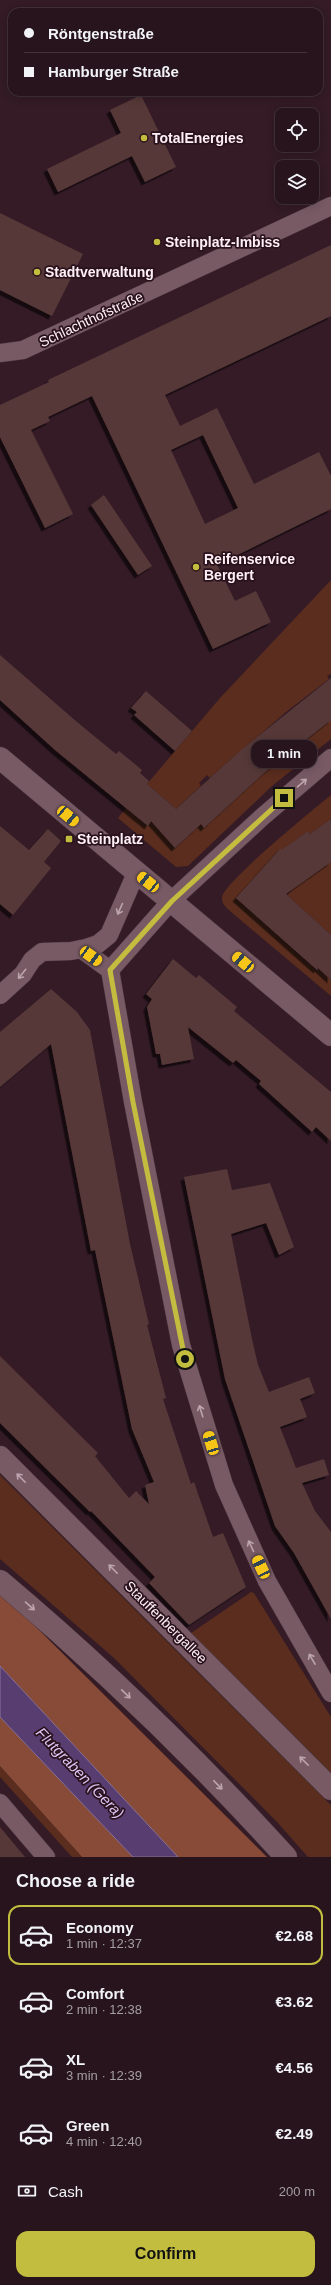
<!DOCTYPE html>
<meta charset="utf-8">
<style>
body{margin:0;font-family:Helvetica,sans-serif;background:#2f1d25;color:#f1f3f6;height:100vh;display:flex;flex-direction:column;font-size:15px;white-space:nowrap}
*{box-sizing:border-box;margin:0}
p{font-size:13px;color:#a49ea3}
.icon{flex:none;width:22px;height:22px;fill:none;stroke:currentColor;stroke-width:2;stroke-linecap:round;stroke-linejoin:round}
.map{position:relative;height:1857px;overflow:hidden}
.drawer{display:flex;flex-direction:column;background:#27141c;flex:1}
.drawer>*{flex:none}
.hud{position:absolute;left:8px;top:8px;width:315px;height:88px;border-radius:12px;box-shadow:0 2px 10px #0003,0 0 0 1px #43333b;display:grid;align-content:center;height:88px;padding:0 16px;background:#27141c}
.tools{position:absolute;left:275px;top:108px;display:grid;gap:8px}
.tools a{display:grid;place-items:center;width:44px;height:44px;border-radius:8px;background:#27141c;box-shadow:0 2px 10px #0003,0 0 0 1px #43333b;font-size:20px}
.end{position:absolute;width:18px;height:18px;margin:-9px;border:5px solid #c2bd3f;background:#111;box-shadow:0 0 0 2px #111}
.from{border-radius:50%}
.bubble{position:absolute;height:28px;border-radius:12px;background:#27141c;box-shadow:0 2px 10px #0003,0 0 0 1px #43333b;font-size:13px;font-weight:700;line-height:28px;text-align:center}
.car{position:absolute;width:12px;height:24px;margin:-12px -6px;border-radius:5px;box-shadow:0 0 3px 1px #0007;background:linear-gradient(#f5c518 24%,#345 0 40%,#f5c518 0 76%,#345 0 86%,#f5c518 0)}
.hud b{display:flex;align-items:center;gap:14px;height:38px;font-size:15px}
.hud b+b{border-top:1px solid #43333b}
.hud i{width:10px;height:10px;background:#f1f3f6}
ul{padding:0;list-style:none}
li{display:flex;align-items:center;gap:12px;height:60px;margin:0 8px 6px;padding:0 8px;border:2px solid transparent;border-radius:12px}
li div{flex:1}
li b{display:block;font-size:15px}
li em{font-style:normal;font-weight:700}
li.on{border-color:#c2bd3f}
li>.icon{width:36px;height:36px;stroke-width:1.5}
h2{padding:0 16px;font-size:18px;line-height:48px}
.pay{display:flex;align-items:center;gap:10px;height:44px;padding:0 16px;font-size:15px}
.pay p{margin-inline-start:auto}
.button{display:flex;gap:8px;margin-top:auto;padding:8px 16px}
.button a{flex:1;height:46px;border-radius:12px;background:#c2bd3f;color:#111;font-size:16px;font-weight:700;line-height:46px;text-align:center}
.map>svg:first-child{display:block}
.green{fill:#5a2d1e}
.forest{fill:#874b37}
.water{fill:#583d71;stroke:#8a7399}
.building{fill:#563839;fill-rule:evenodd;filter:url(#shadow)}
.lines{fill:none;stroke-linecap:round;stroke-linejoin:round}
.minor-casing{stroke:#4d3942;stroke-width:19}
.tertiary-casing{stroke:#4d3942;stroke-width:23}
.secondary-casing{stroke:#4d3942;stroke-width:23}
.minor{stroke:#785a65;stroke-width:18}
.tertiary{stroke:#785a65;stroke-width:22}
.secondary{stroke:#785a65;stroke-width:22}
.oneway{stroke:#bca5ae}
.route{stroke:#c2bd3f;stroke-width:5}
.poi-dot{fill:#c2bd3f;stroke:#2a121d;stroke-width:1.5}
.labels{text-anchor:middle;stroke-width:3.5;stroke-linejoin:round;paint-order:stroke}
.poi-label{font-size:14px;font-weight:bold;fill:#fff0f6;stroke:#2a121d;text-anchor:start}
.street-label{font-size:14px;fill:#fff0f6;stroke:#2a121d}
.water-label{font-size:15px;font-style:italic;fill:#dcc5f5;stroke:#2a121d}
</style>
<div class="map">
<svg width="331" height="1857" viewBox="0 0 331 1857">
<defs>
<filter id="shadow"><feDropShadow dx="-3.5" dy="3.5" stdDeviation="0" flood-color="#0009"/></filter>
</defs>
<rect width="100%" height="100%" fill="#341b26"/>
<path class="green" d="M331,580v94l-4,2 2,3 -43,33 -76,66 -3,-3 -8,8 2,3 -25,23 -29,-25 73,-86z
M331,720v19l-59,47 -84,80 -12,1 -58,-49 8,-10 21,18 4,-5 24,27 26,-24 3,4 60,-55z
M331,795v24l-21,15 -2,-3 -26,20 -1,-2 -45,49 80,72 2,-2 13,12v16l-100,-84c-5,-5 -10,-8 -9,-15 3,-16 92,-88 109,-102z
M331,862v73l-44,-40 15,-16z
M0,1475l331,330v52h-23l-31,-35 -163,-164 -114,-99z
M251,1592l3,1 77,124v57l-140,-141z
M0,1766l82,91h-10l-72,-80z"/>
<path class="forest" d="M0,1594l16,13 251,250h-89l-178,-191z
M0,1717l133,140h-51l-82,-91z"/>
<path class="water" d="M0,1666l178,191h-45l-133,-140z"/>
<path class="building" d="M141,95l35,72 -31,15 -13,-26 -74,36 -11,-23 74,-36 -11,-23z
M0,213l83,41 -31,62 -52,-26z
M331,245v71l-166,79 15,31 37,-18 37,76 65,-32 12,24v33l-114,56 18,36 21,-10 15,31 -58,27 -121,-253 -44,21 2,4 -19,9 42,84 -28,14 -45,-91v-32l49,-23 -1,-2zM203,435l35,73 -33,16 -34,-74z
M104,495l48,71 -14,9 -47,-70z
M0,655l77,67 39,32 3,-3 23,19 -2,3 9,8 -2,3 29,25 65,-59 90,-72v42l-67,53 -60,55 -3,-4 -26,24 -24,-27 -3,5 -93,-76 -55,-50z
M146,691l46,40 -17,20 -41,-36 3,-3 -6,-4z
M331,819v43l-45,32 45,41v45l-13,-12 -1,2 -81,-72 45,-50 1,2 26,-19 2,3z
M0,826l29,24 19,-21 13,12 -17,21 7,6 -38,47 -13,-11z
M173,959l23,19 3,-3 38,32 -3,4 97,81v49l-15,-14 -4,5 -53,-48 2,-3 -25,-21 -3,3 -45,-36 6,32 -32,6 -2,-11h-4l-9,-47 5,-8 -6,-5z
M51,989l26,23 13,18 40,214 19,80 -2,1 19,73 -3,1 28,85 3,-2 19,55 10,-4 23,54 -57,38 -40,-42 6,-6 -64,-66 -1,1 -90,-89v-67l98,97 -3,3 34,42 7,-7 13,13 -4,-19 9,-3 -22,-53 -37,-179 -4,1 -40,-207 -51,43v-55z
M227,1169l5,21 38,-7 24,64 -15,8 -13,-32 -35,11 21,105 6,26 11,27 40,-15 6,16 -15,6 7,18 -27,10 16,41 28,-9 5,16 -27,8 13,28 16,21v87l-37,-66 -19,-27 -50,-147 -41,-202z
M0,1827l25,30h-25z"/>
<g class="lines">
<defs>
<path id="minor" d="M0,353l23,-3 308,-144
M81,949l29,21 23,132 48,243 43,140 43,96 64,112
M110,970l61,-69 90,-83 70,-60
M0,995l23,-21 9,-14 10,-8 29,-1 15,-3 12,-4 11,-9 27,-62
M0,1803l46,54"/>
<path id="tertiary" d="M0,758l331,277"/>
<path id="secondary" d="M0,1457l331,332
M0,1581c101,85 197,178 286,276"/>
</defs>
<use href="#minor" class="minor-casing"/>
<use href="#tertiary" class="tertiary-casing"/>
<use href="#secondary" class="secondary-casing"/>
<use href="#minor" class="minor"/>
<use href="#tertiary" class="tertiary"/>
<use href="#secondary" class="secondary"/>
</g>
<defs><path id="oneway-shaft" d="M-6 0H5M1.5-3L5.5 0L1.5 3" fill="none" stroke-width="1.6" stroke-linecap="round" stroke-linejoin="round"/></defs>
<g class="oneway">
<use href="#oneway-shaft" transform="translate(302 783) rotate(-41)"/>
<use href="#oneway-shaft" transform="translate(120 909) rotate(114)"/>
<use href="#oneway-shaft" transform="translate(22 974) rotate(129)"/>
<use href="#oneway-shaft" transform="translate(201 1411) rotate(-107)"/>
<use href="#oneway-shaft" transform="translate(21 1478) rotate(-135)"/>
<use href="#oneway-shaft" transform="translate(251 1546) rotate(-115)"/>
<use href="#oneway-shaft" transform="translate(113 1569) rotate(-135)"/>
<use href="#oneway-shaft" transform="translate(30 1606) rotate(41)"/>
<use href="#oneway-shaft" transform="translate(312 1659) rotate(-120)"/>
<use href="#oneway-shaft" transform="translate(126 1694) rotate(44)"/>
<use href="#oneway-shaft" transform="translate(304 1761) rotate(-135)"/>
<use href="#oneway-shaft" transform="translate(218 1785) rotate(46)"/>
</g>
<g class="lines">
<path class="route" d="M185,1359l-52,-257 -23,-132 62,-69 112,-103"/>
</g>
<g class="poi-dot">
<circle cx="144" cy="138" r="4"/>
<circle cx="157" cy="242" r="4"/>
<circle cx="37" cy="272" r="4"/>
<circle cx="196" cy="567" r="4"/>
<rect x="65" y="835" width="8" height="8" rx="2"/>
</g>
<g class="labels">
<g class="poi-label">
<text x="152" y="143">TotalEnergies</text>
<text x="165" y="247">Steinplatz-Imbiss</text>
<text x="45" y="277">Stadtverwaltung</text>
<text x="204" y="564">Reifenservice<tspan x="204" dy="16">Bergert</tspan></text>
<text x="77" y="844">Steinplatz</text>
</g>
<g class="street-label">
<text transform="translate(91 319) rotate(-25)" y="5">Schlachthofstraße</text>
<text transform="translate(166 1622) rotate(45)" y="5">Stauffenbergallee</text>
</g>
<g class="water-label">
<text transform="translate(80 1773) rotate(46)" y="5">Flutgraben (Gera)</text>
</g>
</g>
</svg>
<div class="tools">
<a><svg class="icon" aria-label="locate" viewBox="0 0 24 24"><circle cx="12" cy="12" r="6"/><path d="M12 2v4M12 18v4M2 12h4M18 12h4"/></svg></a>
<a><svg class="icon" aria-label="layers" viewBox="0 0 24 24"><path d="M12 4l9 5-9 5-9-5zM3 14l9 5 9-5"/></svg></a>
</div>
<i class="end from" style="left:185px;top:1359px"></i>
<i class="end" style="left:284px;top:798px"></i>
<div class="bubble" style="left:251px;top:740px;width:66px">1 min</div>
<i class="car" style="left:68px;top:816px;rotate:130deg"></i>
<i class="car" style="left:148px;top:882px;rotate:309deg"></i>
<i class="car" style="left:91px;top:956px;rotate:126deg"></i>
<i class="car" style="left:243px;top:962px;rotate:310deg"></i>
<i class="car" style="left:211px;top:1443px;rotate:343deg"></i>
<i class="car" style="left:261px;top:1567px;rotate:335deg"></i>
<div class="hud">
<b><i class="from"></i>Röntgenstraße</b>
<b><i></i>Hamburger Straße</b>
</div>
</div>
<section class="drawer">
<h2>Choose a ride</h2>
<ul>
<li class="on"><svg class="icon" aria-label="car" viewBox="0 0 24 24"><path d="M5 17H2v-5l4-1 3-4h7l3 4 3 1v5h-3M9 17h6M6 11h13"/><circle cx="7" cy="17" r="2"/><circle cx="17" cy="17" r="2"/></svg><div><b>Economy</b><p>1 min · 12:37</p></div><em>€2.68</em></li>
<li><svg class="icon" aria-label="car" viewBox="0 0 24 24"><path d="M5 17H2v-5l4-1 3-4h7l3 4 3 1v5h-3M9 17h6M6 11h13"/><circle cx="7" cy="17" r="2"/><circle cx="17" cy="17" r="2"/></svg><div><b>Comfort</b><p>2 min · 12:38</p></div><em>€3.62</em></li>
<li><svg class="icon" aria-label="car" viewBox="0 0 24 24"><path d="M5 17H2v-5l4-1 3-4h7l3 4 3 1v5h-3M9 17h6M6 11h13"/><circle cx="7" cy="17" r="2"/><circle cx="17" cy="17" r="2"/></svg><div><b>XL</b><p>3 min · 12:39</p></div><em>€4.56</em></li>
<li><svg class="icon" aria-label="car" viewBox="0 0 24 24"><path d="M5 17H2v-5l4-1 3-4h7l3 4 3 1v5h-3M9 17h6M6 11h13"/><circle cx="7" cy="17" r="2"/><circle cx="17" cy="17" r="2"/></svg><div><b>Green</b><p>4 min · 12:40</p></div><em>€2.49</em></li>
</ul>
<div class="pay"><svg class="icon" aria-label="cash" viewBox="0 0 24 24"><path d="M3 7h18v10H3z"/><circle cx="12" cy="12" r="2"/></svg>Cash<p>200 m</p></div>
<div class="button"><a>Confirm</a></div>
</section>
